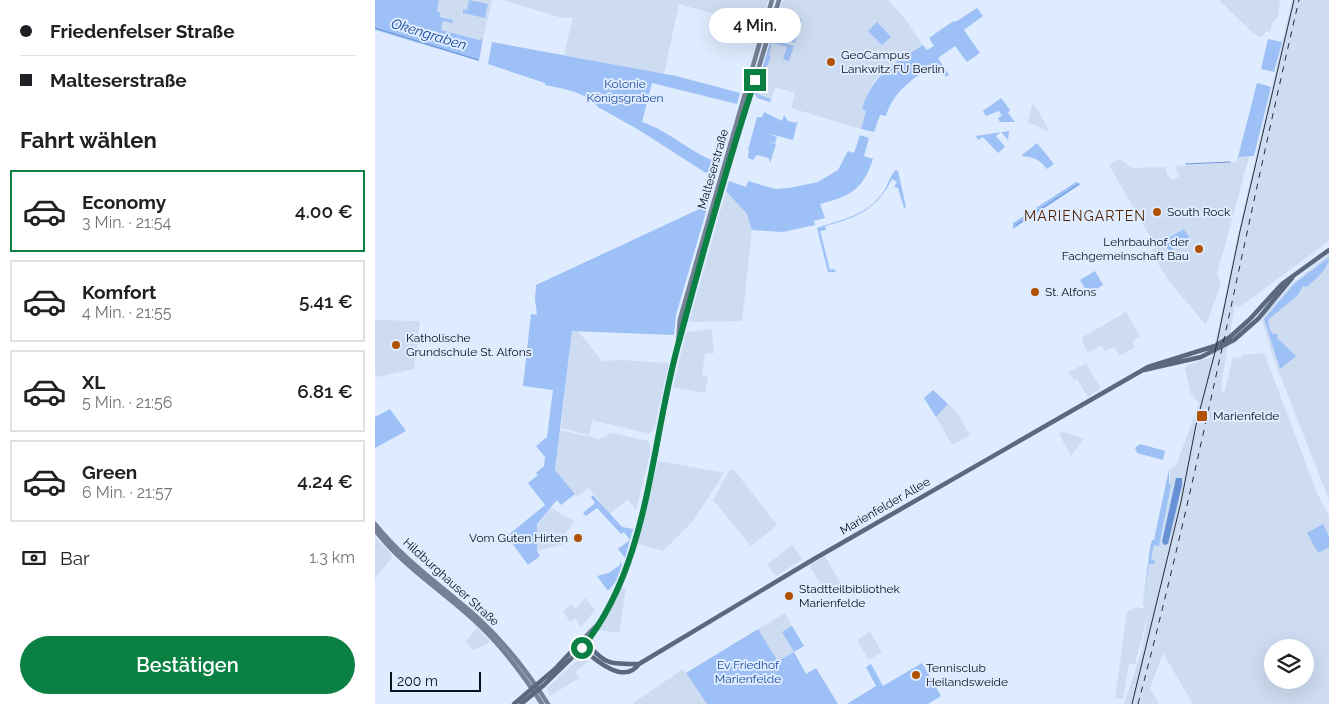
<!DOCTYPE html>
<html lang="de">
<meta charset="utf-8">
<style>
body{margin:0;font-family:Raleway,sans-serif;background:#f2f2f2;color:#202124;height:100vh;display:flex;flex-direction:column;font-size:19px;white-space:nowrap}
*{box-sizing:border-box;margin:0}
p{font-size:16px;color:#757577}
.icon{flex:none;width:28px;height:28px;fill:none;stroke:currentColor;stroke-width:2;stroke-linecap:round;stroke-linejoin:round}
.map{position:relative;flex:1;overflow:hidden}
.side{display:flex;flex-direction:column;background:#fff;width:375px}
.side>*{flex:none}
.hud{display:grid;align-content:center;height:110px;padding:0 20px;background:#fff}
.buttons{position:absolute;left:889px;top:639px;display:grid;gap:10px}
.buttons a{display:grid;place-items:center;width:50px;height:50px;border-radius:50%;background:#fff;box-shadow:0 5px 20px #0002;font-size:25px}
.scale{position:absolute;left:15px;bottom:12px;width:91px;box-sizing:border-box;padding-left:5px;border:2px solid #0b111c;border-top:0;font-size:14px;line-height:18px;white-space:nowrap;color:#0b111c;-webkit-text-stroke:4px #dfebfe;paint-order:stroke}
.end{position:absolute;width:22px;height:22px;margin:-11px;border:6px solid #0b8043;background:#fff;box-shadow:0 0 0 2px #fff}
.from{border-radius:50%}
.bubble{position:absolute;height:35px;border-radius:18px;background:#fff;box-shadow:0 5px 20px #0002;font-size:16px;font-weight:600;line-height:35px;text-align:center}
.hud b{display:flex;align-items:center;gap:18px;height:48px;font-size:19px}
.hud b+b{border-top:1px solid #e0e0e0}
.hud i{width:12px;height:12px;background:#202124}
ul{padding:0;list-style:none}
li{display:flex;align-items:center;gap:15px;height:82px;margin:0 10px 8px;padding:0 10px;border:2px solid #e0e0e0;border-radius:0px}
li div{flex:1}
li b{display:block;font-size:19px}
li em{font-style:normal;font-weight:600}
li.on{border-color:#0b8043}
li>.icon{width:45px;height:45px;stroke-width:1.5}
h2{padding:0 20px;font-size:22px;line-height:60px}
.pay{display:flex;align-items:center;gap:12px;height:55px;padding:0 20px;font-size:19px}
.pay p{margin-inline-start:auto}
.action{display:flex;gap:10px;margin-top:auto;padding:10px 20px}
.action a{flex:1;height:58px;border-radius:30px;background:#0b8043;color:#fff;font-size:20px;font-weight:600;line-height:58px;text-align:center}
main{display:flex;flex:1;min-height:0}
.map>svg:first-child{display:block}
.built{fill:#cddcf1;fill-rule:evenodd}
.green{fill:#9dc0f6}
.water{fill:#6791d5}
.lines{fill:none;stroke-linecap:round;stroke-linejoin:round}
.stream{stroke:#6791d5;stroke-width:1}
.secondary{stroke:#758194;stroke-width:4.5}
.primary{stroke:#5a6980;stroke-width:4.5}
.tram{stroke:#242b37;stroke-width:1}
.rail{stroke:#242b37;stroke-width:1;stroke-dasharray:6 6;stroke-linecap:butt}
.route{stroke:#0b8043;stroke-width:6}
.poi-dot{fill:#b05103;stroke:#dfebfe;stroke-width:2}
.labels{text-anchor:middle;stroke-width:4;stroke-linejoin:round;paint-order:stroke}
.poi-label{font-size:12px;fill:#0b111c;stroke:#dfebfe;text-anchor:start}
.park-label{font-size:12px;fill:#1d4fa0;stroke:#dfebfe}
.street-label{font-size:12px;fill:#0b111c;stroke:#dfebfe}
.water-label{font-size:14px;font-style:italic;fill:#154798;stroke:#dfebfe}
.neighbourhood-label{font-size:14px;letter-spacing:1px;fill:#502203;stroke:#dfebfe}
</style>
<main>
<section class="side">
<div class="hud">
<b><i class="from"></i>Friedenfelser Straße</b>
<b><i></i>Malteserstraße</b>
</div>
<h2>Fahrt wählen</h2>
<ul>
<li class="on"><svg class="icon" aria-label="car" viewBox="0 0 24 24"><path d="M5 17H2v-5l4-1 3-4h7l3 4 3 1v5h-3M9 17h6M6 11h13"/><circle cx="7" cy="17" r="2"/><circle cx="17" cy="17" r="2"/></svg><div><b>Economy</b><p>3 Min. · 21:54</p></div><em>4.00 €</em></li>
<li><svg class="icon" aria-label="car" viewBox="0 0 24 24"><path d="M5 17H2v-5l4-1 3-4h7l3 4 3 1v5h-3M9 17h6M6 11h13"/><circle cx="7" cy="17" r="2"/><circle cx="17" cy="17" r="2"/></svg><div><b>Komfort</b><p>4 Min. · 21:55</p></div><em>5.41 €</em></li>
<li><svg class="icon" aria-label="car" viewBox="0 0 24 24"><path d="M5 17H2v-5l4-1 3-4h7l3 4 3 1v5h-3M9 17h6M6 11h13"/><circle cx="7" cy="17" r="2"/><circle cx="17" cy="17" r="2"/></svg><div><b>XL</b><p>5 Min. · 21:56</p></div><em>6.81 €</em></li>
<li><svg class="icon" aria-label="car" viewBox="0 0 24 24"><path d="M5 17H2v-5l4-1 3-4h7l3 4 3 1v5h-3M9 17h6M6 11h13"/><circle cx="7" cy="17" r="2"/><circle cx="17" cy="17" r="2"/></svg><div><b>Green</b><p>6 Min. · 21:57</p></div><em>4.24 €</em></li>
</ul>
<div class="pay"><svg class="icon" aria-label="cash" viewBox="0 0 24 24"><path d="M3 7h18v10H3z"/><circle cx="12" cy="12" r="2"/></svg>Bar<p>1.3 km</p></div>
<div class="action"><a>Bestätigen</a></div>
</section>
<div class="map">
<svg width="954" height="704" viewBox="0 0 954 704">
<rect width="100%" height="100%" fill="#dfebfe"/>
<path class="built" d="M64,0h53l-9,38 -2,2 -40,-10 2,-9 9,2 -12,-6 -3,-5z
M127,0h266l-8,27 -81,-23 -15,70 -100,-19 9,-38 -11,1z
M408,0h105l17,19 18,26 -42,29 -8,9 -10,26 3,2 -5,18 -70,-21 4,-15 -20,-6 -5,15 -13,-4 -2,-4z
M844,0h60l1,1 -2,15 -6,7 -2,9 -4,-1 -4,6 -8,-3z
M917,0h37v241l-91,67 -3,-4 -14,82 1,7h2l9,-36 8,1 2,-3 21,-2 53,140 12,23v188h-136l-30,-51 -13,35 9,16h-35l17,-51 8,-43 -14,54h-6l-6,35 -8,-1 12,-86 9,-5 13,2 -6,-3v-3l6,-40 21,-84v-10l6,-3 23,-63 -8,-9 -6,-25 2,-4 25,-8 30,-141zM898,648h32v32h-32z
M659,104l15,26 -2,1 -19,-9 4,-17z
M863,157h11l-32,117 4,10 -15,41 -38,-45 -12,-20 -5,-9 5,-4 -47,-82 10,-6 14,9 33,-1 1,7 5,7 7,-5 -4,-10 61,-4z
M351,191l21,23 5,16 -10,91 -53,1z
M954,253v247l-56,-143 -11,-36 2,-6 27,-30z
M751,312l14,25 -8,4 3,6 -16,9 -5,-9 -9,4 -4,-6 -13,8 -6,-12 1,-4z
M0,320l45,1 -6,48 -37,8 -2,-3z
M337,329l2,24 -9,1 -3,21 6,1 -3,17 -32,-6 13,-55z
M197,330l6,1 24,30 20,-1 47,3 -15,66 -5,5 -57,-14 -3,15 -28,-7z
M711,363l14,24 -1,3 -11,7 -11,-18 -3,1 -5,-8z
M573,404l8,7 14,24 -18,10 -16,-28z
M185,430l39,9 13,-6 36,8 3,8 -15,61 -8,-11 -18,15 -21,-26 -12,9 -22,-27z
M687,432l22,6 -13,18 -12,-22z
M283,461l66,12 -31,48 -30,30 -25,-7z
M359,470l43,55 -26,21 -38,-46 16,-29z
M176,508l23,13 -9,13 4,9 -32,8v-26z
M0,537l16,17 1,3 -17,22z
M417,545l11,14 -27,17 -9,-11z
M450,556l17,30 -14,9 -18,-28 1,-3z
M247,586l4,2 -7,45 -22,-3z
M210,598l10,12 -14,17 -6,-8 -5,3 -7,-11 8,-7 4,5z
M410,613l7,13 -9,6 11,20 -16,9 -20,-32z
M102,628l13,14 -16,8 -9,-8z
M495,632l12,20 -13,8 -12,-20z
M206,657l8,4 -14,11 4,6 -29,18 -3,-8z
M308,669l24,35h-73l-1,-1z"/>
<path class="green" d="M0,0h64l-2,11 3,2v4l13,3 -1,3 -9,-2 -2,9 39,10 3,-2 -4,23 -104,-31z
M94,0l19,4 -3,14 -22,-5v-4l4,1z
M602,8l6,8 -19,14 16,23 -13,9 -12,-16 -17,12 11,17 -3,2 -10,-14c-22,15 -42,27 -50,53l-6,-1 -6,17 -13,-3 5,-18 -4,-2c11,-35 31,-45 61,-64l4,5 7,-4 -5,-8 23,-16 5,-1z
M417,16l10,3 -7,24 -23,-6 4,-11 3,1 -1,6 9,2z
M502,22l14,15 -9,8 -14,-14z
M396,39l23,7 -5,15 -6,-2 4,-12 -15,-4 -3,12 2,1 -14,38 14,5 -1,3 -13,-4 -2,-4z
M893,39l14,3 -8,30 -13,-3z
M117,42l184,34 64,17 -3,11 -85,-21 -10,39c28,9 49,32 78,41l-3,9 -6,-2 -5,3 -67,-43 -41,-23c-9,-14 -37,-19 -53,-22v-2l-57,-19z
M882,83l14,4 -17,69 -16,1z
M626,98l9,12 -2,3 7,9h-15l-2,-4 4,-2 -3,-5 -13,5 -3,-5z
M389,112l18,9 2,-6 4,6 8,2 2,-3 -5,20 -26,-7 10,4 -2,6 -10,-3 11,4 -6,19 -1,-5 -12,-3 -4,5 -5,-2 1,-7 -1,-1 9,-33h5z
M634,131l-1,9 -7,-8 -5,4 9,11 -7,6 -15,-16 -5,3 -2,-4z
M485,135l9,3 -5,18 9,3c-10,31 -23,37 -53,45l5,14 -11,3 1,4 -32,7 -31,-2 -5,-16 -21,-23 3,-10 17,6 2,-6 27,8 14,-1 29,-6 20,-12 10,-19 6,2z
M662,143l17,21 -7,5c-9,-11 -14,-12 -26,-13z
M520,170l3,1 8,36 -2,1 -6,-20 -4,-1 3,-5 -5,-3c-14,29 -35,39 -67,47l1,4 -6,1 10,39 4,-1 2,3h-8l-11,-44c26,-9 51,-13 67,-37 4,-7 6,-14 11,-21z
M701,182l5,2 -68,45v-6z
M333,205l-32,110 -2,20 -102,-4 -17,139 20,24 -14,11 -4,-5 -20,24v27l3,5 -12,9 -21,-29 38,-31 -17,-22 10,-8 -2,-2 8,-7 1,-9 -9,-11 11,-9 6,-47 -30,-4 8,-72 6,1 -2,-16 1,-14z
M809,229l6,10 -21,12 -6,-10z
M954,257c0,11 -13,22 -22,30l-4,-1 -5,9 -30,25 2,10 3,4h5l-1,4 19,18 -16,13 -16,-50 30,-35z
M720,271l8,14 -15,9 -8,-14z
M558,390l15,14 -12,13 -12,-19z
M15,409l16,22 -31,17v-31z
M765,444l25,7 -2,9 -26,-7 -2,-5z
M794,469v15l2,1 -12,61 -5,-1 -3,14 4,2 -1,3h-5l-6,39 7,-55 2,-8h2z
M218,495l29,32 11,2 -8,29 -7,-9 12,-9 -6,-8 -3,2 -24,-26 -11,8 -3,-3 12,-10 -4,-6z
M948,524l6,12v11l-11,6 -11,-20z
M245,561l2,4 -6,16 -8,10 -11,-15 12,-3 11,-8z
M417,626l12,20 -10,6 12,22 10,-6 22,36h-131l-21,-31 72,-44 20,32 16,-9 -12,-20z
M547,663l19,33 -13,8h-81l29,-18 -10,-19 5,-3 12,22z"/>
<path class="water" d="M801,478h6v7l-14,59 -4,1 -2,-3z"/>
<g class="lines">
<path class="stream" d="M0,28l103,32
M811,164l44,-2
M641,225l63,-41"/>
<path class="secondary" d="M303,343l2,-24 92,-319
M0,524c29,37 70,64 105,96 26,24 49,54 68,84
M0,530c29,38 71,63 105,96 24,23 44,50 62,78
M207,640l15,-15
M210,643c62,-79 68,-201 93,-297 30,-117 67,-231 101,-346"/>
<path class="primary" d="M769,370l57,-13 33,-17 24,-21 34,-41
M203,645c13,11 45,42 61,19l175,-105 334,-192 67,-21 15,-9 20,-18 32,-35 47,-34
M139,704l41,-35 27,-29c26,24 22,24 57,24
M146,704l23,-19 39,-38"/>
<path class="tram" d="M757,704l49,-202 15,-77 19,-73 25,-121 54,-231"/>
<path class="rail" d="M763,704c62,-233 106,-470 161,-704"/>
</g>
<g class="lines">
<path class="route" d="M207,648c68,-84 68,-202 96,-303 24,-88 48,-178 77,-265"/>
</g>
<g class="poi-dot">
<circle cx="456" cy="62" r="5"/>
<circle cx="782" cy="212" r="5"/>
<circle cx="824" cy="249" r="5"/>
<circle cx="660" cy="292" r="5"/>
<circle cx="21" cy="345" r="5"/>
<rect x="821" y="410" width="12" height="12" rx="2.5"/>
<circle cx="203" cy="538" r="5"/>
<circle cx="414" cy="596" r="5"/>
<circle cx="541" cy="675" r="5"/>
</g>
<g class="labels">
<g class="poi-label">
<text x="466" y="59">GeoCampus<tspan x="466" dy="14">Lankwitz FU Berlin</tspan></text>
<text x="792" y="216">South Rock</text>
<text x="814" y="246" text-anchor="end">Lehrbauhof der<tspan x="814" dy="14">Fachgemeinschaft Bau</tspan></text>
<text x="670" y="296">St. Alfons</text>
<text x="31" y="342">Katholische<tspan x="31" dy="14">Grundschule St. Alfons</tspan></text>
<text x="838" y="420">Marienfelde</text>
<text x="193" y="542" text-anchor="end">Vom Guten Hirten</text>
<text x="424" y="593">Stadtteilbibliothek<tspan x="424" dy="14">Marienfelde</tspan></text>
<text x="551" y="672">Tennisclub<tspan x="551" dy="14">Heilandsweide</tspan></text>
</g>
<g class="park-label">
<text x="250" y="88">Kolonie<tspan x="250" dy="14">Königsgraben</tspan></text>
<text x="373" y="669">Ev Friedhof<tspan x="373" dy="14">Marienfelde</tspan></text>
</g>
<g class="street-label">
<text transform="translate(338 169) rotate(-74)" y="4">Malteserstraße</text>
<text transform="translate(510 506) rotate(-30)" y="4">Marienfelder Allee</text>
<text transform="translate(76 582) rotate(42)" y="4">Hildburghauser Straße</text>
</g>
<g class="water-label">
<text transform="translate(54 34) rotate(17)" y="5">Okengraben</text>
</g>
<g class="neighbourhood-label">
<text x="710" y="221">MARIENGARTEN</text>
</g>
</g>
</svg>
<div class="buttons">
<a><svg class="icon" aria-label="layers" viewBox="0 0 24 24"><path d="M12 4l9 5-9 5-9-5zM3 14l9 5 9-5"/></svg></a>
</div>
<div class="scale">200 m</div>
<i class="end from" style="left:207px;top:648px"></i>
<i class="end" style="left:380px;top:80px"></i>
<div class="bubble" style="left:334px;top:8px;width:92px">4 Min.</div>
</div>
</main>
